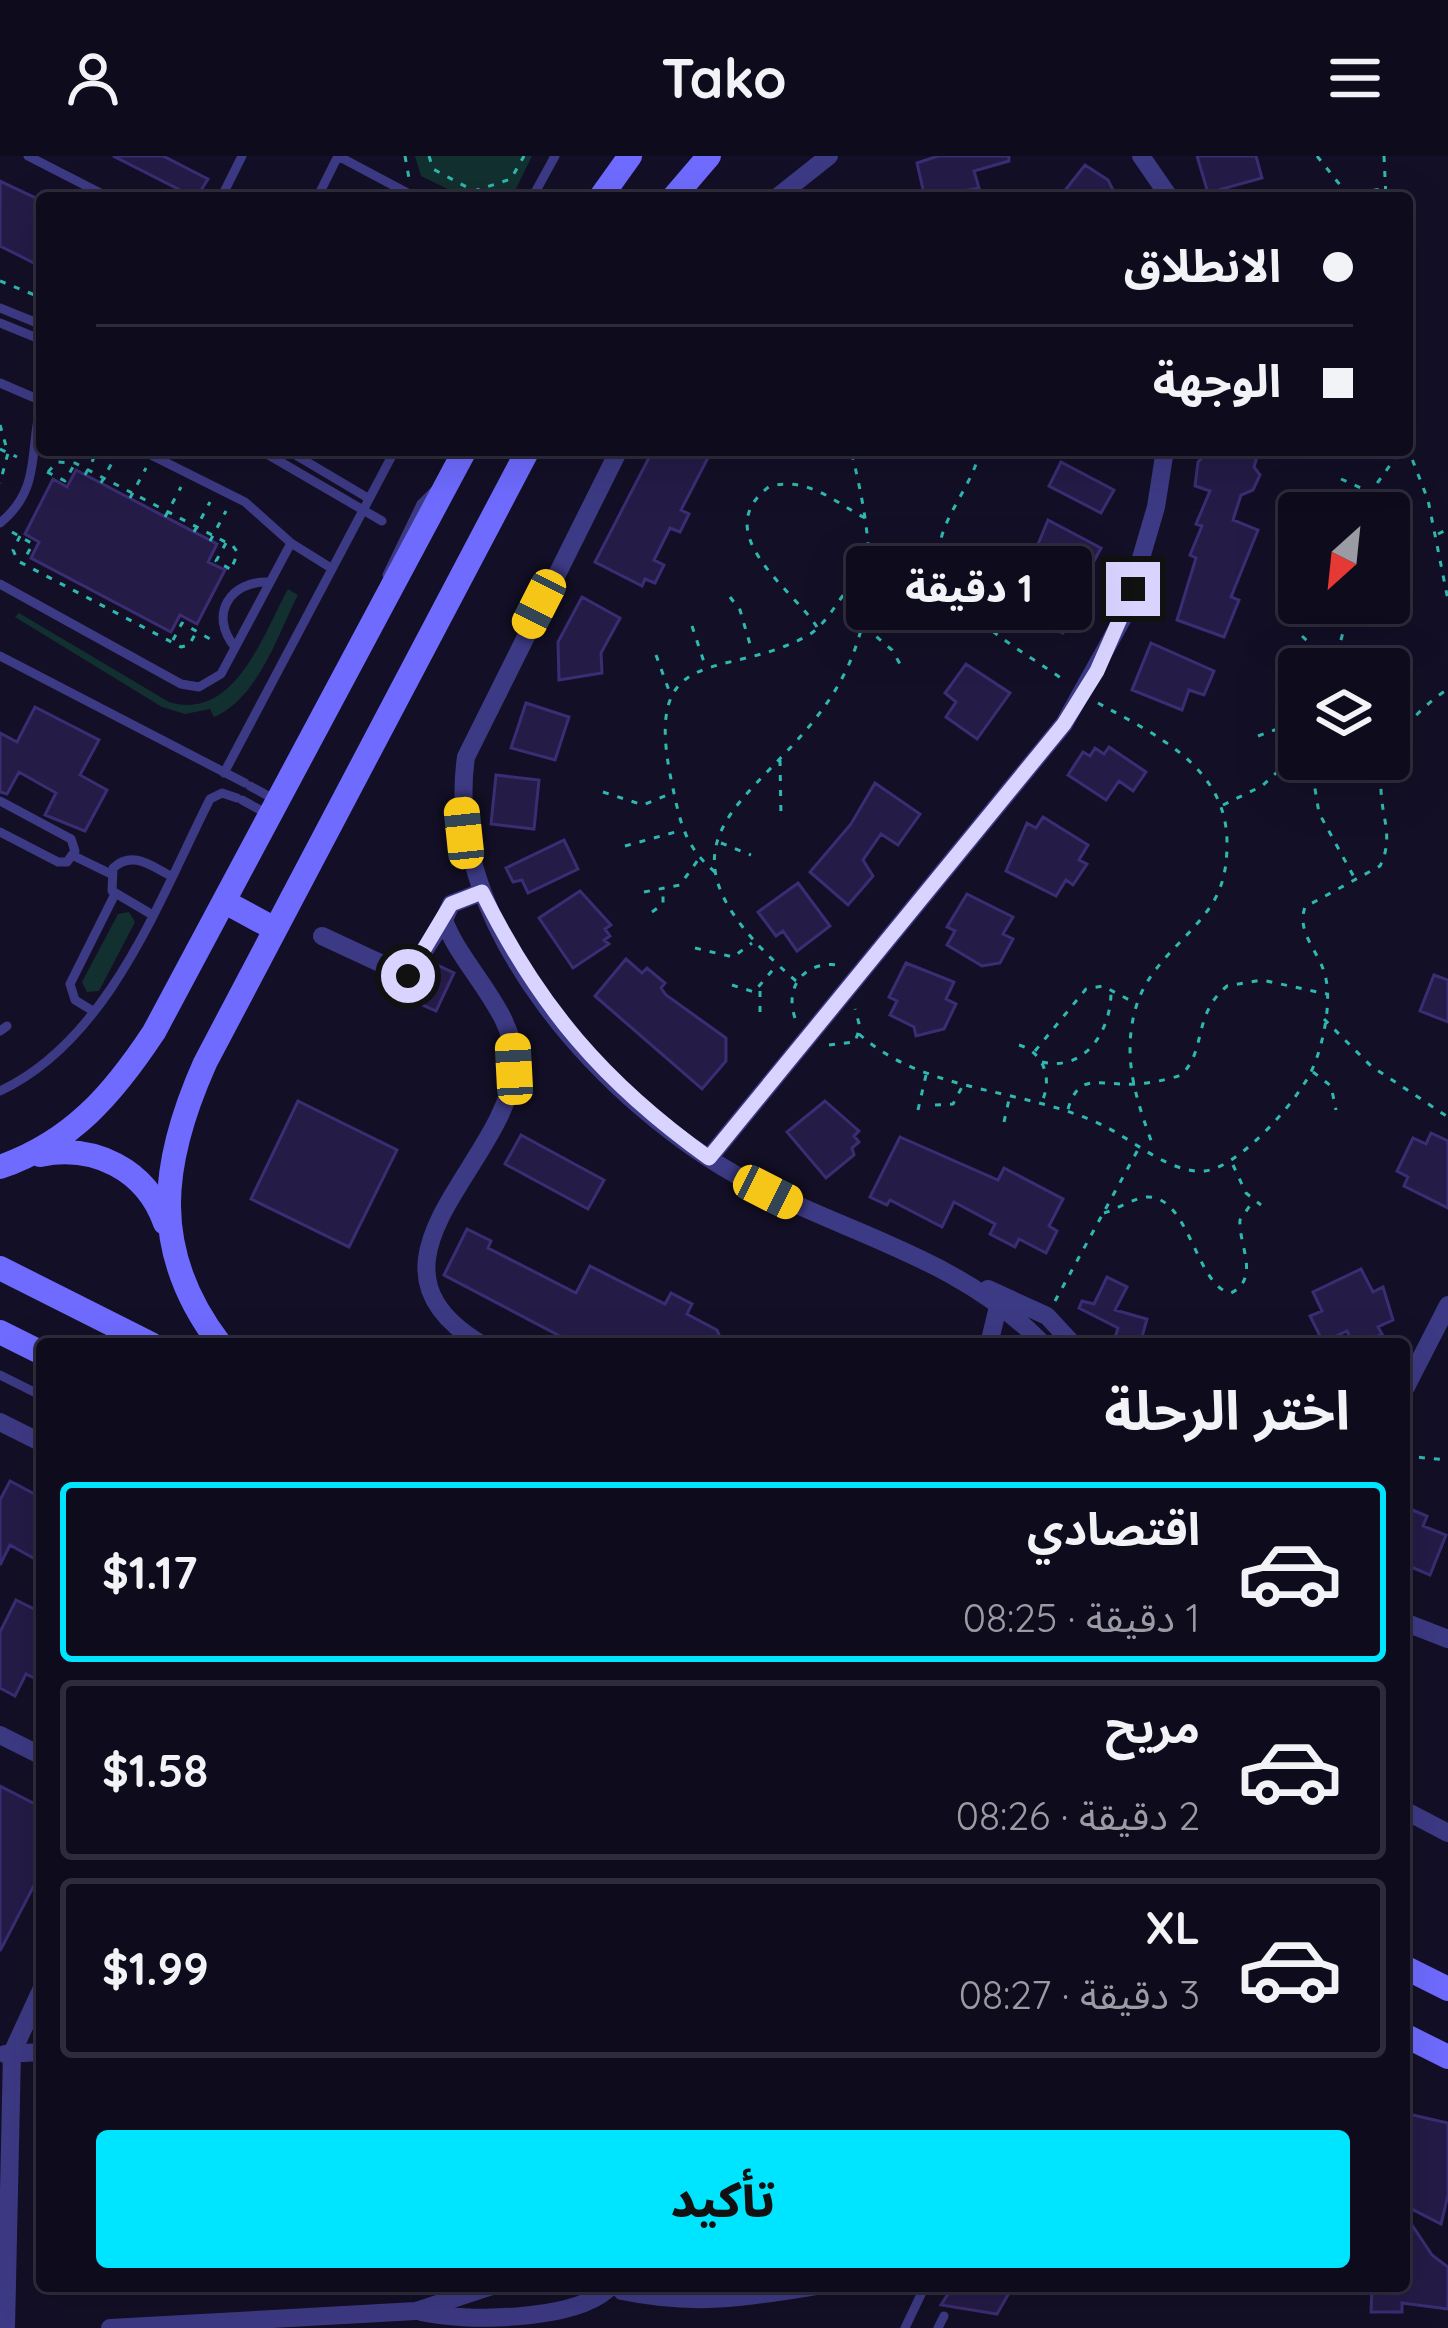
<!DOCTYPE html>
<html lang="ar">
<meta charset="utf-8">
<style>
body{margin:0;font-family:Quicksand,"Noto Sans Arabic",sans-serif;background:#1c1929;color:#f1f3f6;direction:rtl;height:100vh;display:flex;flex-direction:column;font-size:45px;white-space:nowrap}
*{box-sizing:border-box;margin:0}
p{font-size:39px;color:#9b9ba3}
.icon{flex:none;width:66px;height:66px;fill:none;stroke:currentColor;stroke-width:2;stroke-linecap:round;stroke-linejoin:round}
.map{position:relative;flex:1;overflow:hidden;direction:ltr}
.details{position:absolute;left:36px;top:1182px;width:1374px;height:954px;display:flex;flex-direction:column;background:#0e0b1c;border-radius:12px;box-shadow:0 12px 48px #0002,0 0 0 3px #2e2b3b;direction:rtl}
.details>*{flex:none}
.guide{position:absolute;left:36px;top:36px;width:1377px;height:264px;border-radius:12px;box-shadow:0 12px 48px #0002,0 0 0 3px #2e2b3b;direction:rtl;display:grid;align-content:center;height:264px;padding:0 60px;background:#0e0b1c}
.needle{width:78px;rotate:207deg}
.buttons{position:absolute;left:1278px;top:336px;display:grid;gap:24px}
.buttons a{display:grid;place-items:center;width:132px;height:132px;border-radius:12px;background:#0e0b1c;box-shadow:0 12px 48px #0002,0 0 0 3px #2e2b3b;font-size:60px}
.end{position:absolute;width:54px;height:54px;margin:-27px;border:15px solid #d9d4ff;background:#111;box-shadow:0 0 0 6px #111}
.from{border-radius:50%}
.bubble{position:absolute;height:84px;border-radius:12px;background:#0e0b1c;box-shadow:0 12px 48px #0002,0 0 0 3px #2e2b3b;font-size:39px;font-weight:800;line-height:84px;text-align:center;direction:rtl}
.car{position:absolute;width:36px;height:72px;margin:-36px -18px;border-radius:15px;box-shadow:0 0 9px 3px #0007;background:linear-gradient(#f5c518 24%,#345 0 40%,#f5c518 0 76%,#345 0 86%,#f5c518 0)}
.guide b{display:flex;align-items:center;gap:42px;height:114px;font-size:45px}
.guide b+b{border-top:3px solid #2e2b3b}
.guide i{width:30px;height:30px;background:#f1f3f6}
ul{padding:0;list-style:none}
li{display:flex;align-items:center;gap:36px;height:180px;margin:0 24px 18px;padding:0 36px;border:6px solid #2e2b3b;border-radius:12px}
li div{flex:1}
li b{display:block;font-size:45px}
li em{font-style:normal;font-weight:800}
li.selected{border-color:#00e5ff}
li>.icon{width:108px;height:108px;stroke-width:1.5}
h2{padding:0 60px;font-size:54px;line-height:144px}
.action{display:flex;gap:24px;margin-top:auto;padding:24px 60px}
.action a{flex:1;height:138px;border-radius:12px;background:#00e5ff;color:#111;font-size:48px;font-weight:800;line-height:138px;text-align:center}
header{display:flex;justify-content:space-between;align-items:center;height:156px;padding:0 60px;background:#0e0b1c;font-size:54px;font-weight:800}
.map>svg:first-child{display:block}
.green{fill:#12302f}
.building{fill:#241b47;stroke:#3b2d73;stroke-width:3}
.lines{fill:none;stroke-linecap:round;stroke-linejoin:round}
.path{stroke:#2fb8b0;stroke-width:3;stroke-dasharray:6 9;stroke-linecap:butt}
.service{stroke:#3d3a85;stroke-width:9}
.minor{stroke:#3d3a85;stroke-width:18}
.secondary{stroke:#6f6bff;stroke-width:24}
.route{stroke:#d9d4ff;stroke-width:15}
</style>
<header><svg class="icon" aria-label="menu" viewBox="0 0 24 24"><path d="M4 6h16M4 12h16M4 18h16"/></svg>Tako<svg class="icon" aria-label="person" viewBox="0 0 24 24"><circle cx="12" cy="8" r="4"/><path d="M4 21q1-7 8-7t8 7"/></svg></header>
<div class="map">
<svg width="1448" height="2172" viewBox="0 0 1448 2172">
<rect width="100%" height="100%" fill="#130f26"/>
<path class="green" d="M415,0h117l-19,39 -47,3 -45,-22z
M288,433l10,6c-21,41 -39,102 -84,122l-4,-8 -25,5 -23,-7 -147,-90 4,-4 150,89c66,20 94,-68 119,-113z
M129,756l6,10 -36,69 -12,1 -5,-10 36,-68z"/>
<path class="building" d="M113,0h50l45,23 -12,19z
M938,0h71v5l-35,10 5,17 -54,10 -8,-35z
M1197,0h59l6,22 -54,15z
M1085,9l23,15 9,18h-58z
M0,25l42,20v66l-42,-21z
M653,294h59l-31,60 8,4 -9,18 -10,-4 -16,32 10,5 -9,18 -10,-4 -3,7 -47,-24z
M1210,294l47,7 -3,10 6,8 -7,15 -12,5 -8,25 25,10 -27,67 8,3 -15,37 -47,-17 19,-62 -6,-3 12,-29 -6,-2 14,-33 -15,-5 3,-24z
M1061,306l53,28 -13,23 -52,-27z
M76,314l141,74 -9,18 17,8 -28,54 -17,-9 -9,17 -140,-74 8,-16 -14,-8 28,-55 14,8z
M1048,364l53,28 -26,48 5,3 -17,34 -52,-19 6,-13 -9,-5 8,-16 6,3z
M582,441l38,21 -19,35 1,20 -43,7 -1,-38z
M1151,487l63,28 -10,24 -15,-5 -7,20 -50,-20z
M966,508l44,29 -33,46 -31,-22 10,-15 -11,-9z
M526,547l43,14 -14,43 -44,-12z
M35,551l64,33 -19,35 27,15 -22,41 -40,-16 11,-22 -37,-21 -12,22 -7,-2v-59l17,9z
M1109,591l37,25 -13,19 -14,-10 -13,19 -38,-25 15,-23 7,4 5,-8 9,6z
M496,619l43,5 -5,49 -43,-5z
M875,627l45,31 -22,31 -17,-11 -18,26 10,16 -25,29 -38,-33 41,-48z
M1043,661l45,28 -9,15 8,4 -14,21 -7,-5 -10,16 -50,-25 21,-48 9,5z
M564,684l14,29 -50,24 -6,-13 -9,2 -7,-14z
M798,727l32,43 -33,25 -14,-20 -7,5 -18,-24z
M580,735l31,34 -6,4 5,7 -6,4 5,4 -36,24 -34,-50z
M967,738l46,23 -10,17 10,5 -13,24 -18,3 -35,-21 8,-14 -8,-4z
M626,803l16,14 5,-5 18,15 -4,5 5,7 60,43v23l-24,28 -107,-93z
M433,807l21,10 -18,38 -22,-10z
M906,807l48,19 -8,17 10,5 -12,25 -28,7 -2,-9 -24,-12 7,-14 -8,-4z
M1434,819l14,5v42l-28,-11z
M298,945l99,49 -48,97 -98,-48z
M825,945l34,30 -5,5 5,6 -7,6 2,7 -28,23 -39,-46z
M1431,977l17,8v67l-44,-22 4,-9 -11,-6 16,-33 13,6z
M521,979l83,45 -16,29 -83,-45z
M900,981l98,43 6,-12 59,31 -14,27 8,5 -11,22 -27,-14 -4,8 -25,-13 5,-10 -41,-22 -12,25 -52,-27 -3,5 -17,-8z
M467,1073l24,12 -3,7 88,45 14,-27 75,38 6,-11 21,11 -5,10 30,16 6,14h-148l-131,-69z
M1361,1113l12,23 10,-5 10,33 -15,7 4,7 -22,10h-7l-6,-13 -24,11 -13,-26 12,-5 -9,-19z
M1107,1121l20,10 -12,23 32,9 -7,25h-27l5,-16 -39,-20 3,-7 12,3z
M10,1325l32,17v65l-32,-18 -10,20v-65z
M1410,1353l17,7 -4,10 23,9 -16,40 -26,-11z
M16,1444l26,13v69l-16,-8 -11,22 -15,-8v-56z
M0,1630l37,19 5,14v51l-42,81z
M1404,1957l44,10v72l-7,29 -37,-19z
M1404,2057l28,42 16,12v42l-46,-6v9h-31l1,-26h32z
M953,2130h60l-16,28 -56,-9z"/>
<g class="lines">
<path class="path" d="M405,0l4,22
M429,0l4,13 41,22 37,-12 13,-23
M1317,0l31,39 39,-7
M1384,0l2,42
M0,125l42,17
M0,269l8,28 -8,30
M1407,290l21,54 20,100
M0,293l17,8
M980,294c-7,34 -33,60 -40,93 -12,61 85,108 125,138
M47,316l18,9 9,-16
M48,316l9,-10 18,1 158,83 5,7 -7,16
M85,319l13,-25
M1341,323l33,15
M101,327l18,-33
M130,342l16,-30
M1374,357l4,-31 23,-32
M165,361l16,-30
M12,376l21,12 -10,17
M194,376l16,-30
M1438,378l10,-5
M20,380l-7,14 5,11 163,86 8,-2 8,-14
M210,385l16,-30
M226,387l-10,18 21,12
M730,441l10,13 12,41
M692,470l13,39
M817,471c-23,-37 -111,-94 -47,-141 39,-9 63,15 95,32
M865,471l27,23 8,14
M1302,480l31,29
M173,484l9,-17 28,16
M656,499l15,41
M1333,513l18,-66
M1098,547c58,32 129,64 129,140 0,22 -3,42 -15,61 -24,37 -63,59 -76,103 -15,52 1,94 18,142
M1258,580l41,-15
M1310,603l9,54 36,66
M780,604l1,57
M603,636l40,13 29,-12
M1223,649l39,-19 37,-34
M721,687l30,12
M625,690l54,-15
M715,716c-31,-26 -35,-51 -43,-88 -31,-145 50,-102 135,-148 19,-11 28,-32 42,-48l52,-7 37,-25
M644,736l36,-7 18,-25
M652,756l11,-8v-12
M695,792l38,9 19,-14
M796,825c-184,-159 -8,-180 53,-317 32,-73 20,-140 2,-214
M732,829l22,7 22,-26
M760,856v-23
M795,862c-12,-35 14,-60 49,-52
M1324,863l47,47 77,51
M859,878c68,61 168,53 247,93 30,15 65,47 99,44 35,-4 97,-74 109,-106 10,-24 18,-65 11,-90 -6,-24 -29,-42 -20,-68l75,-41c14,-28 2,-47 1,-76 -3,-40 36,-81 67,-101
M829,889l26,-3 5,-15 -5,-18
M1019,889c24,7 33,32 24,54
M1035,895l51,-62 17,-3 32,17
M1042,906c43,10 69,-31 69,-70
M1313,916l18,14 5,24
M935,949l18,-1 10,-19
M1068,953c10,-33 25,-26 54,-25 18,1 42,-3 59,-9 26,-24 11,-60 46,-89l35,-6 65,14
M918,954l8,-35
M1004,966l6,-27
M1233,1009l13,28 15,12
M1104,1057c14,-4 31,-16 44,-16 42,0 48,90 83,96 30,-15 7,-49 9,-73l13,-19
M1055,1145l85,-155
M1404,1300l44,4"/>
<path class="service" d="M28,0l82,42
M338,0l79,42
M221,42l21,-42
M317,42l21,-42
M532,42l23,-42
M0,152l42,17
M0,167l42,17
M0,227l42,18
M141,294l104,52 46,41 40,25
M260,294l122,71
M287,294l81,48
M0,367c43,-35 28,-74 42,-122
M387,419l34,-71 13,-13
M0,428l181,100 18,3 22,-13 70,-131
M235,491c-27,-32 -5,-67 35,-65
M0,500l245,127
M224,617l171,-323
M250,630l20,11
M242,644l20,11
M0,645l71,38 4,12 -8,11h-9l-58,-30
M74,700l37,18
M151,758l-39,-23 1,-23c20,-18 38,-2 58,8
M93,855l-18,-11 -5,-16 45,-90
M0,875l7,-5
M0,935c109,-51 159,-191 210,-292l12,-6 15,5
M0,1219l42,21
M905,2172l20,-42
M938,2172l6,-12"/>
<path class="minor" d="M1141,0l29,42
M776,42l53,-42
M619,294l-153,307c-25,170 143,351 283,425 101,53 213,77 294,162
M322,780l86,40 36,-56
M709,1002l355,-434 60,-108 32,-109 9,-57
M988,1133l59,27 26,28
M481,1188c-137,-82 26,-179 33,-277 4,-54 -53,-99 -70,-147l7,-16 31,-12
M989,1188l10,-41
M1404,1235l44,-86
M0,1266l42,21
M1404,1466l44,17
M0,1579l42,21
M1404,1654l44,23
M5,1898l37,-2
M622,2135c72,15 122,7 194,-5
M421,2156c44,10 150,9 186,-22
M6,2172l6,-275 30,-65
M110,2172l306,-17 76,-25"/>
<path class="secondary" d="M600,42l30,-42
M673,42l36,-42
M225,746l50,27
M40,999c54,-11 106,14 125,68
M0,1011c72,-25 113,-73 154,-135l311,-582
M0,1112l151,76
M0,1176l42,21
M220,1188c-71,-93 -60,-180 -15,-281l323,-613
M1404,1811l44,22
M1404,1879l44,22"/>
</g>
<g class="lines">
<path class="route" d="M408,820l43,-72 31,-12c57,115 122,191 227,266l355,-434 33,-53 36,-82"/>
</g>
</svg>
<div class="buttons">
<a><svg class="needle" viewBox="-14 -14 28 28"><path d="M0-13l5 13h-10z" fill="#e53935"/><path d="M0 13l5-13h-10z" fill="#9b9ba3"/></svg></a>
<a><svg class="icon" aria-label="layers" viewBox="0 0 24 24"><path d="M12 4l9 5-9 5-9-5zM3 14l9 5 9-5"/></svg></a>
</div>
<i class="end from" style="left:408px;top:820px"></i>
<i class="end" style="left:1133px;top:433px"></i>
<div class="bubble" style="left:846px;top:390px;width:246px">1 دقيقة</div>
<i class="car" style="left:539px;top:448px;rotate:207deg"></i>
<i class="car" style="left:464px;top:677px;rotate:354deg"></i>
<i class="car" style="left:514px;top:913px;rotate:357deg"></i>
<i class="car" style="left:768px;top:1036px;rotate:117deg"></i>
<div class="guide">
<b><i class="from"></i>الانطلاق</b>
<b><i></i>الوجهة</b>
</div>
<section class="details">
<h2>اختر الرحلة</h2>
<ul>
<li class="selected"><svg class="icon" aria-label="car" viewBox="0 0 24 24"><path d="M5 17H2v-5l4-1 3-4h7l3 4 3 1v5h-3M9 17h6M6 11h13"/><circle cx="7" cy="17" r="2"/><circle cx="17" cy="17" r="2"/></svg><div><b>اقتصادي</b><p>1 دقيقة · 08:25</p></div><em>$1.17</em></li>
<li><svg class="icon" aria-label="car" viewBox="0 0 24 24"><path d="M5 17H2v-5l4-1 3-4h7l3 4 3 1v5h-3M9 17h6M6 11h13"/><circle cx="7" cy="17" r="2"/><circle cx="17" cy="17" r="2"/></svg><div><b>مريح</b><p>2 دقيقة · 08:26</p></div><em>$1.58</em></li>
<li><svg class="icon" aria-label="car" viewBox="0 0 24 24"><path d="M5 17H2v-5l4-1 3-4h7l3 4 3 1v5h-3M9 17h6M6 11h13"/><circle cx="7" cy="17" r="2"/><circle cx="17" cy="17" r="2"/></svg><div><b>XL</b><p>3 دقيقة · 08:27</p></div><em>$1.99</em></li>
</ul>
<div class="action"><a>تأكيد</a></div>
</section>
</div>
